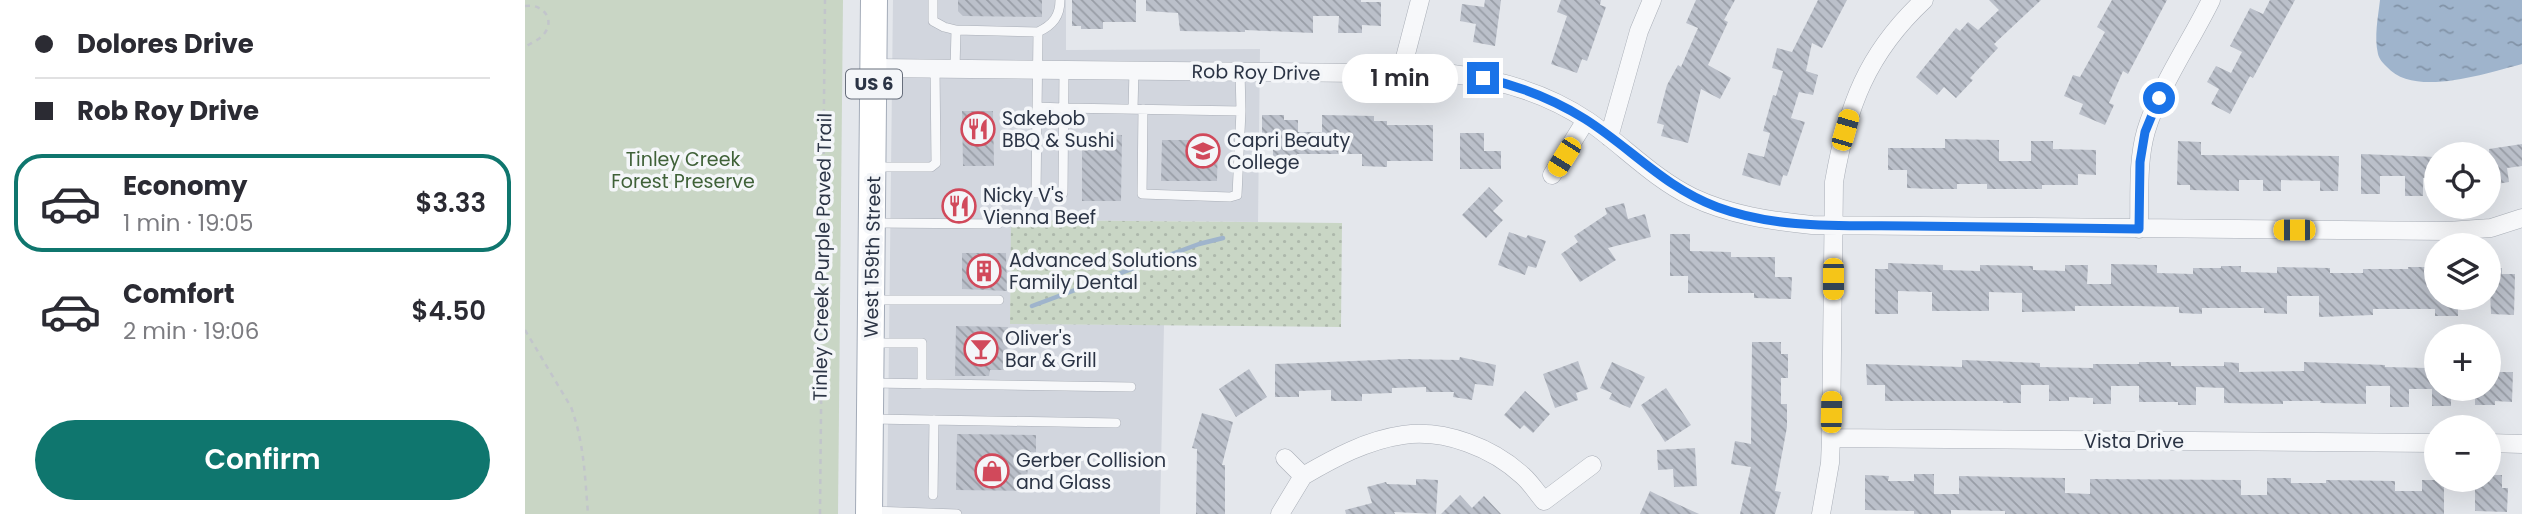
<!DOCTYPE html>
<meta charset="utf-8">
<style>
body{margin:0;font-family:Poppins,sans-serif;background:#f7f7f7;color:#2b2b33;height:100vh;display:flex;flex-direction:column;font-size:26px;white-space:nowrap}
*{box-sizing:border-box;margin:0}
p{font-size:23px;color:#7c7c81}
.icon{flex:none;width:38px;height:38px;fill:none;stroke:currentColor;stroke-width:2;stroke-linecap:round;stroke-linejoin:round}
.map{position:relative;flex:1;overflow:hidden}
.sheet{display:flex;flex-direction:column;background:#fff;width:525px}
.sheet>*{flex:none}
.top-card{display:grid;align-content:center;height:154px;padding:0 35px;background:#fff}
.fabs{position:absolute;left:1899px;top:142px;display:grid;gap:14px}
.fabs a{display:grid;place-items:center;width:77px;height:77px;border-radius:50%;background:#fff;box-shadow:0 7px 28px #0002;font-size:35px}
.end{position:absolute;width:32px;height:32px;margin:-16px;border:9px solid #1a73e8;background:#fff;box-shadow:0 0 0 4px #fff}
.from{border-radius:50%}
.bubble{position:absolute;height:49px;border-radius:24px;background:#fff;box-shadow:0 7px 28px #0002;font-size:23px;font-weight:600;line-height:49px;text-align:center}
.car{position:absolute;width:21px;height:42px;margin:-21px -10px;border-radius:9px;box-shadow:0 0 5px 2px #0007;background:linear-gradient(#f5c518 24%,#345 0 40%,#f5c518 0 76%,#345 0 86%,#f5c518 0)}
.top-card b{display:flex;align-items:center;gap:24px;height:66px;font-size:26px}
.top-card b+b{border-top:2px solid #e1e1e2}
.top-card i{width:18px;height:18px;background:#2b2b33}
ul{padding:0;list-style:none}
li{display:flex;align-items:center;gap:21px;height:98px;margin:0 14px 10px;padding:0 21px;border:4px solid transparent;border-radius:28px}
li div{flex:1}
li b{display:block;font-size:26px}
li em{font-style:normal;font-weight:600}
li.selected{border-color:#0f766e}
li>.icon{width:63px;height:63px;stroke-width:1.5}
.button{display:flex;gap:14px;margin-top:auto;padding:14px 35px}
.button a{flex:1;height:80px;border-radius:42px;background:#0f766e;color:#fff;font-size:28px;font-weight:600;line-height:80px;text-align:center}
main{display:flex;flex:1;min-height:0}
.map>svg:first-child{display:block}
.built{fill:#d2d6de}
.grass{fill:url(#grass-dots)}
.green{fill:#c9d6c5}
.water{fill:url(#water-ripples)}
.lines{fill:none;stroke-linecap:round;stroke-linejoin:round}
.stream{stroke:#9fb4cc;stroke-width:4.5}
.building{fill:url(#building-back-hatch)}
.lane-casing{stroke:#a9aeb7;stroke-width:10}
.street-casing{stroke:#a9aeb7;stroke-width:19}
.primary-casing{stroke:#a3abb8;stroke-width:28}
.path{stroke:#c2c5cb;stroke-width:2.5;stroke-dasharray:5 5;stroke-linecap:butt}
.lane{stroke:#f7f8fa;stroke-width:9}
.street{stroke:#f7f8fa;stroke-width:18}
.primary{stroke:#fff;stroke-width:26}
.route{stroke:#1a73e8;stroke-width:9}
.labels{text-anchor:middle;stroke-width:7;stroke-linejoin:round;paint-order:stroke}
.shield{fill:#f4f6f9;stroke:#676e7b;stroke-width:2}
.shield-label{font-size:18px;font-weight:bold;fill:#2b3445}
.street-label{font-size:19px;fill:#2b3445;stroke:#f4f6f9}
.poi-label{font-size:19px;fill:#2b3445;stroke:#f4f6f9;text-anchor:start}
.park-label{font-size:19px;fill:#3f6138;stroke:#f4f6f9}
</style>
<main>
<section class="sheet">
<div class="top-card">
<b><i class="from"></i>Dolores Drive</b>
<b><i></i>Rob Roy Drive</b>
</div>
<ul>
<li class="selected"><svg class="icon" aria-label="car" viewBox="0 0 24 24"><path d="M5 17H2v-5l4-1 3-4h7l3 4 3 1v5h-3M9 17h6M6 11h13"/><circle cx="7" cy="17" r="2"/><circle cx="17" cy="17" r="2"/></svg><div><b>Economy</b><p>1 min · 19:05</p></div><em>$3.33</em></li>
<li><svg class="icon" aria-label="car" viewBox="0 0 24 24"><path d="M5 17H2v-5l4-1 3-4h7l3 4 3 1v5h-3M9 17h6M6 11h13"/><circle cx="7" cy="17" r="2"/><circle cx="17" cy="17" r="2"/></svg><div><b>Comfort</b><p>2 min · 19:06</p></div><em>$4.50</em></li>
</ul>
<div class="button"><a>Confirm</a></div>
</section>
<div class="map">
<svg width="1997" height="514" viewBox="0 0 1997 514">
<defs>
<pattern id="grass-dots" width="8" height="8" patternUnits="userSpaceOnUse" patternTransform="scale(1.75)"><rect width="8" height="8" fill="#c9d6c5"/><path d="M2 2h.1M6 6h.1" fill="none" stroke="#adb8ab" stroke-width="1.8" stroke-linecap="round"/></pattern>
<pattern id="water-ripples" width="26" height="14" patternUnits="userSpaceOnUse" patternTransform="scale(1.75)"><rect width="26" height="14" fill="#9fb4cc"/><path d="M2 4q2-2 4 0t4 0M15 11q2-2 4 0t4 0" fill="none" stroke="#8293a7"/></pattern>
<pattern id="building-back-hatch" width="6" height="6" patternUnits="userSpaceOnUse" patternTransform="scale(1.75)"><rect width="6" height="6" fill="#bbc0ca"/><path d="M-1 5l2 2M0 0l6 6M5-1l2 2" fill="none" stroke="#989da6"/></pattern>
</defs>
<rect width="100%" height="100%" fill="#e4e7ec"/>
<path class="built" d="M368,0h173v50l194,-1 -2,173 -246,-2 -2,104 154,1 -4,189h-273z"/>
<path class="grass" d="M486,220l331,3 -1,104 -331,-3z"/>
<path class="green" d="M0,0h318l-5,514h-313z"/>
<path class="water" d="M1855,0h142v64c-35,9 -108,34 -135,3 -4,-4 -8,-8 -9,-13 -4,-18 0,-36 2,-54z"/>
<g class="lines">
<path class="stream" d="M507,306l167,-62 24,-6"/>
</g>
<path class="building" d="M433,0h84v17l-79,-1 -5,-5z
M547,0h64v22h-33v7h-22v-3h-9z
M621,0h215v2h20v24l-19,-1v8h-24l1,-17h-26v17l-68,-3v2l-65,-1 -2,-18 -32,-2z
M960,0h16l-6,46 -22,-4 3,-18 -16,-3 2,-17 22,3z
M1036,0h40l-1,5 6,2 -19,54 -5,-2 -5,14 -26,-9 16,-48 -10,-4z
M1171,0h39l-11,20 4,2 -20,43 23,13 -11,21 -19,-10 -13,54 -27,-7 3,-11 -7,-2 10,-38 11,-20 3,2 17,-39 -12,-5z
M1293,0h29l-25,48 -10,-5 -6,28 12,4 -5,20 -14,-3 -8,26 14,4 -18,54 -4,-1 -3,11 -38,-11 6,-22 16,4 6,-24 -7,-2 10,-36 3,1 7,-25 -11,-3 5,-20 15,4z
M1464,0h52l-47,44 4,4 -28,30 3,2 -17,18 -12,-11 -7,8 -21,-18 40,-49 4,3 8,-9 10,8 21,-20z
M1587,0h55l-39,74 -5,-3 -14,32 5,2 -9,20 -26,-11 4,-10 -19,-8 9,-21 7,2 25,-45 -8,-5z
M1745,0h25l-42,78 -3,-2 -20,38 -19,-10 8,-15 -12,-7 9,-16 15,7 11,-21 -12,-6 9,-17 11,-21 13,6z
M437,111h31l1,55h-31z
M737,115h22v5h14v12h24v-17l52,1v5h13v4h46v36h-46v6l-25,-1v-12h-65v11h-24v-22h-11z
M935,133h24v18h17v18h-41z
M557,134l40,1 -1,66h-39z
M1420,139l54,1v21h32v-20h22v8l43,1v25l-18,-1v11h-36v4h-55v-5h-30v5h-23l-27,-1v-18h-19v-22h57z
M637,140h56l-1,41h-56z
M1653,141l23,1v13l138,1 -1,35h-18v-10l-39,-1v11h-18v-11h-24v11l-49,-1v-5h-13z
M1997,144v22l-15,2 2,14 -18,3 -2,-36z
M1836,154l75,3v21h-13v18h-18v-20h-25v18h-19z
M964,187l14,14 -10,10 10,9 -17,18 -24,-23z
M424,200h21l-1,12h-20z
M1099,203l4,16 17,-5 6,23 -43,11 8,12 -36,22 -19,-28 17,-12 -4,-6 33,-22 -2,-6z
M984,232l17,6 2,-3 18,6 -10,27 -8,-2 -3,9 -27,-10z
M1145,234h20v17l41,1v5h44v20h17l-1,22 -37,-1v-5h-66v-17h-18z
M437,253h44l1,38 -45,-2z
M1363,263l55,2v5l37,1v-6l53,1v4l32,1v-6h23l-1,19h24v-20l46,1v8l36,1v-6h28v-2h20v6l36,1v-6l53,1v5h33v-4h45v-2h20v8h8v23h22v18h-23v-7h-62v6l-54,2v-21h-32v18l-23,-1v-5h-62v6l-23,-1v-6l-42,-1h-62v5l-53,1v-19l-33,-1v19h-57v-19l-34,-1v23h-23v-45h13z
M1964,268h13v6h13l-1,41 -23,-1z
M431,326l52,1 -1,43h-17l-1,6h-34z
M1227,342h29v12h7v24h-7v26h6v23l-12,64 6,1 -6,22h-35l11,-47 -20,-3 4,-23 16,3z
M935,357l36,8 -3,21 -18,-2 -3,16 -19,-3 1,-5h-28v-5l-34,1v5l-30,1v7h-31v-11l-32,1v6h-24v-33l130,-5 54,1z
M1437,360l78,3v4l53,1v-4h46v-2h32v4h53v-4l15,1v9l65,-1v-9l81,3v2l42,1v2h9v18h15v18h-19v-17h-23v18h-19v-21h-24v18l-46,-1 1,-2h-38v3l-59,-1v-15l-28,-1v18h-18v-3h-39v-16h-28v18h-18v-6l-24,-1v4h-20v-16h-28v18h-18v-2h-118v-16h-18l-1,-21 96,3z
M1053,361l10,28 -12,4 2,7 -23,8 -12,-34z
M1087,362l33,15 -15,31 -21,-9 3,-6 -12,-5z
M724,369l18,28 -31,20 -17,-28z
M1964,372h24l-1,30 -17,-1v4h-20v-17h14z
M1141,388l25,37 -26,17 -24,-37z
M1000,391l25,23 -17,19 -9,-8 -4,4 -16,-14z
M677,413l31,9 -11,43h3v49h-29l1,-65 -5,-1z
M432,434l79,1v17h-8l-1,39 -71,-1z
M1170,448l2,38 -23,1 -1,-18 -15,1 -1,-20z
M1389,474h20v20h25v-18l106,2v15l25,1v-15l151,1v15h26v-17h24v5h35v-3l69,1v10h27v-11h22v34h-439v-3l-54,-1v4h-37v-3l-49,-1v-35l24,1 -1,5h26z
M1964,475h13v13h6l-1,24 -32,-1v-31h14z
M891,479l22,1 -2,34 -42,-2 1,2h-49l-1,-4 27,-7 -5,-16 19,-5 1,2 29,1z
M1125,491l12,6 37,17h-59z
M935,495l12,13 12,-12 17,18h-60z"/>
<g class="lines">
<defs>
<path id="lane" d="M408,0v21l11,6 12,3 82,2c15,-7 22,-16 22,-32
M513,32l-2,161h27l1,-123
M430,69l1,-39
M715,71l1,40
M512,107l26,1 178,3 -4,84 -7,2 -88,-3 1,-85
M608,109l1,-39
M350,167h56l5,-4 -1,-95
M350,223l123,1
M349,300h125
M348,343h49v41
M347,383l259,4
M347,419l244,4
M408,495l1,-75
M346,511l86,3"/>
<path id="street" d="M349,68l579,6c49,6 94,19 135,47 36,25 65,57 104,76 38,18 79,24 120,28l636,6 43,-3 31,-10
M876,73l19,-73
M1084,137l30,-106 13,-31
M1027,175l34,-55
M1614,229c1,-32 -2,-67 7,-98 14,-46 44,-88 65,-131
M1306,438l605,5
M1964,443l33,1
M778,476c31,-18 64,-36 100,-41 42,-6 90,13 120,41 8,7 14,17 21,25l48,-36
M755,514l23,-38 -18,-18
M1296,514l9,-51 1,-25 3,-256c13,-75 33,-129 90,-182"/>
<path id="primary" d="M344,514l5,-514"/>
</defs>
<use href="#lane" class="lane-casing"/>
<use href="#street" class="street-casing"/>
<use href="#primary" class="primary-casing"/>
<path class="path" d="M0,6c17,-3 31,13 19,28 -5,6 -13,9 -19,13
M0,330l46,77c13,35 14,70 17,107
M295,514l5,-514"/>
<use href="#lane" class="lane"/>
<use href="#street" class="street"/>
<use href="#primary" class="primary"/>
</g>
<g class="lines">
<path class="route" d="M958,78c37,8 70,21 102,41 46,29 79,68 132,88 62,23 129,18 194,19 76,1 152,2 228,3l1,-67 5,-30 14,-34"/>
</g>
<defs>
<symbol id="restaurant-ring" viewBox="-11 -11 22 22"><circle r="9.5" fill="#f4f6f9" stroke="#d1495b" stroke-width="1.5"/><path d="M-5-6h1v4h1v-4h1v4h1v-4h1v5L-1.5 .5V6h-2V.5L-5-1ZM5-6V6H3V1.5H1.5Q1.5-4 5-6Z" fill="#d1495b"/></symbol>
<symbol id="university-ring" viewBox="-11 -11 22 22"><circle r="9.5" fill="#f4f6f9" stroke="#d1495b" stroke-width="1.5"/><path d="M0-5L7-2L0 1L-7-2ZM-4 1L0 2.5L4 1V4Q0 6-4 4Z" fill="#d1495b"/></symbol>
<symbol id="building-ring" viewBox="-11 -11 22 22"><circle r="9.5" fill="#f4f6f9" stroke="#d1495b" stroke-width="1.5"/><path d="M-4-6H4V6H1V3H-1V6H-4ZM-2.5-4.3h1.7v1.8h-1.7ZM.8-4.3h1.7v1.8H.8ZM-2.5-1h1.7V.8h-1.7ZM.8-1h1.7V.8H.8Z" fill="#d1495b"/></symbol>
<symbol id="bar-ring" viewBox="-11 -11 22 22"><circle r="9.5" fill="#f4f6f9" stroke="#d1495b" stroke-width="1.5"/><path d="M-6-5H6L.8 .8V4.5H3.5V6h-7V4.5H-.8V.8Z" fill="#d1495b"/></symbol>
<symbol id="shop-ring" viewBox="-11 -11 22 22"><circle r="9.5" fill="#f4f6f9" stroke="#d1495b" stroke-width="1.5"/><path d="M-5-2.5h2.3a2.7 3.5 0 0 1 5.4 0H5L5.5 6h-11ZM-1.5-2.5h3a1.5 2.3 0 0 0-3 0Z" fill="#d1495b"/></symbol>
</defs>
<g fill-rule="evenodd">
<use href="#restaurant-ring" x="434" y="110" width="38" height="38"/>
<use href="#university-ring" x="659" y="132" width="38" height="38"/>
<use href="#restaurant-ring" x="415" y="187" width="38" height="38"/>
<use href="#building-ring" x="440" y="252" width="38" height="38"/>
<use href="#bar-ring" x="437" y="330" width="38" height="38"/>
<use href="#shop-ring" x="448" y="452" width="38" height="38"/>
</g>
<g class="labels">
<rect class="shield" x="321" y="69.5" width="56" height="29" rx="5"/>
<g class="shield-label">
<text x="349" y="90">US 6</text>
</g>
<g class="street-label">
<text transform="translate(731 72) rotate(1)" y="7">Rob Roy Drive</text>
<text transform="translate(297 257) rotate(-89)" y="7">Tinley Creek Purple Paved Trail</text>
<text transform="translate(347 257) rotate(-89)" y="7">West 159th Street</text>
<text x="1609" y="448">Vista Drive</text>
</g>
<g class="poi-label">
<text x="477" y="125">Sakebob<tspan x="477" dy="22">BBQ &amp; Sushi</tspan></text>
<text x="702" y="147">Capri Beauty<tspan x="702" dy="22">College</tspan></text>
<text x="458" y="202">Nicky V's<tspan x="458" dy="22">Vienna Beef</tspan></text>
<text x="484" y="267">Advanced Solutions<tspan x="484" dy="22">Family Dental</tspan></text>
<text x="480" y="345">Oliver's<tspan x="480" dy="22">Bar &amp; Grill</tspan></text>
<text x="491" y="467">Gerber Collision<tspan x="491" dy="22">and Glass</tspan></text>
</g>
<g class="park-label">
<text x="158" y="166">Tinley Creek<tspan x="158" dy="22">Forest Preserve</tspan></text>
</g>
</g>
</svg>
<div class="fabs">
<a><svg class="icon" aria-label="locate" viewBox="0 0 24 24"><circle cx="12" cy="12" r="6"/><path d="M12 2v4M12 18v4M2 12h4M18 12h4"/></svg></a>
<a><svg class="icon" aria-label="layers" viewBox="0 0 24 24"><path d="M12 4l9 5-9 5-9-5zM3 14l9 5 9-5"/></svg></a>
<a>+</a>
<a>−</a>
</div>
<i class="end from" style="left:1634px;top:98px"></i>
<i class="end" style="left:958px;top:78px"></i>
<div class="bubble" style="left:817px;top:54px;width:116px">1 min</div>
<i class="car" style="left:1320px;top:130px;rotate:16deg"></i>
<i class="car" style="left:1039px;top:157px;rotate:212deg"></i>
<i class="car" style="left:1769px;top:230px;rotate:270deg"></i>
<i class="car" style="left:1308px;top:279px;rotate:180deg"></i>
<i class="car" style="left:1306px;top:412px;rotate:1deg"></i>
</div>
</main>
